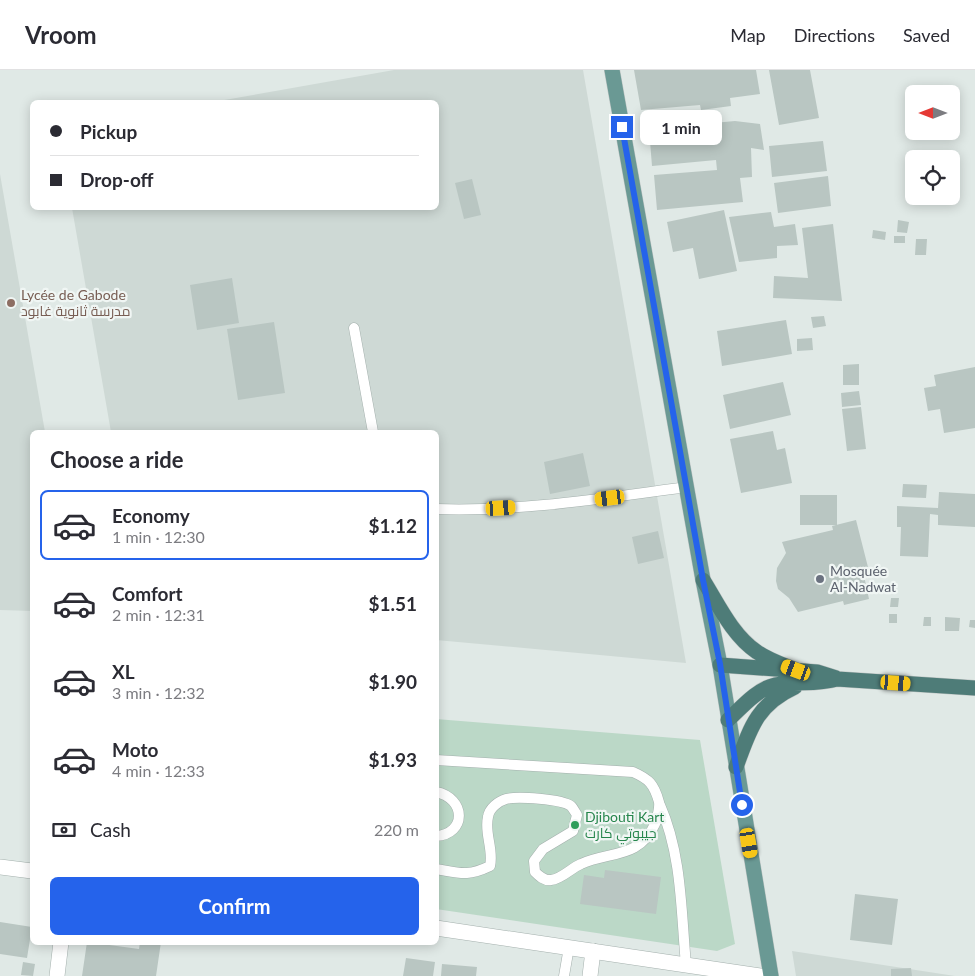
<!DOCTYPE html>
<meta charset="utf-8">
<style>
body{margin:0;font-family:Lato,Cairo,sans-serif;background:#f2f2f3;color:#2b2b33;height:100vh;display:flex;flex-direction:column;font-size:19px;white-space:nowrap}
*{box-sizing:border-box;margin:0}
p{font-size:16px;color:#7c7c81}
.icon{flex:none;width:28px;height:28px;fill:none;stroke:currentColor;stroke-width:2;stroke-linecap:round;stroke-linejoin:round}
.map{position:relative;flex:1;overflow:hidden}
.details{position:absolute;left:30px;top:360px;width:409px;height:515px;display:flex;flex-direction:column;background:#fff;border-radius:8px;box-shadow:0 2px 12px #0003}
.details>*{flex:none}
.hud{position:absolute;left:30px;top:30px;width:409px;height:110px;border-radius:8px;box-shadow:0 2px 12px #0003;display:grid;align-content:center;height:110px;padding:0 20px;background:#fff}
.needle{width:32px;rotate:270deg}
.controls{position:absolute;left:905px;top:15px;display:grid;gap:10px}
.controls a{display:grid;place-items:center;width:55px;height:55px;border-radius:8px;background:#fff;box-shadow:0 2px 12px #0003;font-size:25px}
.end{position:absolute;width:22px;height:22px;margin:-11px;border:6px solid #2563eb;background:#fff;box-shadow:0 0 0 2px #fff}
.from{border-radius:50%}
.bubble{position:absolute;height:35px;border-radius:8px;background:#fff;box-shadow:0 2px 12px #0003;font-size:16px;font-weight:700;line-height:35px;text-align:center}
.car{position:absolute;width:15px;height:30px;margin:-15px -8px;border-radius:6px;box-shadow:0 0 4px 1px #0007;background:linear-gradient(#f5c518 24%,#345 0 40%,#f5c518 0 76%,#345 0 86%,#f5c518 0)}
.hud b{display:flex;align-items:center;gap:18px;height:48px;font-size:19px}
.hud b+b{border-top:1px solid #e1e1e2}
.hud i{width:12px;height:12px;background:#2b2b33}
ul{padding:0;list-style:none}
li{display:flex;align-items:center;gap:15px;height:70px;margin:0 10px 8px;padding:0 10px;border:2px solid transparent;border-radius:8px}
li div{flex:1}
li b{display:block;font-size:19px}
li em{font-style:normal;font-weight:700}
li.current{border-color:#2563eb}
li>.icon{width:45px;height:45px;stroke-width:1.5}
h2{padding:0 20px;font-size:22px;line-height:60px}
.pay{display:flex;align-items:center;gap:12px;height:55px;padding:0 20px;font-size:19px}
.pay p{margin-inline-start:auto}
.primary-button{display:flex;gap:10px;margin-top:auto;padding:10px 20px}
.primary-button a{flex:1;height:58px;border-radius:8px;background:#2563eb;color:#fff;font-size:20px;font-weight:700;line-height:58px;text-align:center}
header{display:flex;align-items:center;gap:30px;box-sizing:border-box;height:70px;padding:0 25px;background:#fff;border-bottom:1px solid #e1e1e2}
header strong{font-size:24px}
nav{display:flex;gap:28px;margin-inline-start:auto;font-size:18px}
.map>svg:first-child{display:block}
.built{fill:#ced9d5}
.green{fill:#bbd8c7}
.building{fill:#b9c6c2}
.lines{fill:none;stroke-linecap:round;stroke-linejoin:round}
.service-casing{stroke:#a4b0ad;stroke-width:11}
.minor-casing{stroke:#a4b0ad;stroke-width:16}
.tertiary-casing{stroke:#a4b0ad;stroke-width:16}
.primary-casing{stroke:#bdc3c2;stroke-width:16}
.trunk-casing{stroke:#bdc3c2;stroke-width:16}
.service{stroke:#fff;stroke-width:10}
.minor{stroke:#fff;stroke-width:15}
.tertiary{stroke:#fff;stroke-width:15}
.primary{stroke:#6a9994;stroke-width:15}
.trunk{stroke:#4e7c78;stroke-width:15}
.route{stroke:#2563eb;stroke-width:6}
.education-dot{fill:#8d6e63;stroke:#f0f6f4;stroke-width:2}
.worship-dot{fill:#6b7280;stroke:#f0f6f4;stroke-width:2}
.leisure-dot{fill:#2e9e5b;stroke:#f0f6f4;stroke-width:2}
.labels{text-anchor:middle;stroke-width:4.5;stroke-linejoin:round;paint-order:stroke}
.education-label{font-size:14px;fill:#785e54;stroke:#f0f6f4;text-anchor:start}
.worship-label{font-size:14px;fill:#5b616d;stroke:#f0f6f4;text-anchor:start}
.leisure-label{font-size:14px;fill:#27864d;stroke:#f0f6f4;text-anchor:start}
</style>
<header>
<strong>Vroom</strong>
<nav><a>Map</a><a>Directions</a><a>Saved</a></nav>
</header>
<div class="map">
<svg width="975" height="906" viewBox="0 0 975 906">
<rect width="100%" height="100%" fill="#e0e9e6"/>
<path class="built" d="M394,0h189l103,593 -250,-23v-208h-325l-39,-224h364v-106h-223z
M0,104l45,258h-13v179l-32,-1z
M792,881l163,25h-159z"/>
<path class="green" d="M436,649l264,21 35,204 -18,7 -281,-42z"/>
<path class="building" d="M634,0h122l4,24 -30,4 1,8 -30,4 -1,-5 -59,5z
M769,0h41l9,48 -40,7z
M735,51l25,3 4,26 -13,-2 1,29 -12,1 3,24 -86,8 -3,-35 63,-5 -1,-10 -64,6 -3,-37z
M823,71l4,30 -55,6 -3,-31z
M828,106l3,30 -53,7 -4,-30z
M472,109l9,36 -17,4 -9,-36z
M724,140l13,61 -38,8 -6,-31 -20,4 -6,-30z
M771,142l3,15 21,-3 3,21 -21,1v12l-38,4 -10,-45z
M898,150l11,2 -2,11 -10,-1z
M833,154l9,77 -69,-3 1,-22 34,2 -6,-50z
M873,160l13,2 -1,8 -13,-2z
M894,166h11v7h-11z
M916,169h11l-1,16h-11z
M232,208l7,45 -42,7 -7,-45z
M824,246l2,10 -13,2 -2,-11z
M786,250l6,34 -70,12 -5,-35z
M274,252l11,71 -47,7 -11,-71z
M812,268l1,12 -16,1v-12z
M859,294v21h-16v-20z
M975,297v61l-31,5 -4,-24 -12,2 -4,-23 12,-2 -2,-11z
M783,312l8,33 -61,14 -7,-34z
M859,321l2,14 -19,2 -1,-14z
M861,337l5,42 -19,2 -5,-42z
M773,361l4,19 8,-2 7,35 -51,10 -11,-54z
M583,383l7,33 -40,8 -6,-32z
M903,414l24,1 -1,13 -24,-1z
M939,422l36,2v33l-37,-2v-10l-8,-1 -2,43 -28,-1 1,-29h-4v-21l41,2z
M800,425h37v30h-37z
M856,450l14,55 -6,1 5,23 -25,6 -1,-4 -45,11 -9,-14 -11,-9 -2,-8 1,-13 9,-15 -4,-11 51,-12 -1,-4z
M658,461l6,27 -26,6 -6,-27z
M891,528h8l-1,9h-8z
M889,544h8v9h-8z
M924,547h7v9h-8z
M945,547l15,1 -1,13h-14z
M970,550h5v8l-6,-1z
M605,800l56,7 -5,37 -76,-10 4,-29 20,3z
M855,824l43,5 -6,46 -42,-5z
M0,852l32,5 -5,31 -27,-4z
M87,872l52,7 1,-7h21l-5,34h-74z
M406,888l29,4 -2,14h-30z
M23,892l12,2 -2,12 -12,-1z
M442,894l35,3 -1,9h-35z
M911,898l1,8h-21v-7z"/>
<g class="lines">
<defs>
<path id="service" d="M354,258l19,104
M436,439c84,3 168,-11 251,-22
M436,690l197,12c16,7 21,12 26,30 1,7 -2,16 -4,22 -16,35 -45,27 -74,40 -10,4 -19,15 -30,16 -7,1 -12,-4 -16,-8l-1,-11 9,-12 30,-18 4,-16c-2,-3 -4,-7 -6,-9 -9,-7 -54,-10 -65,-7 -7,2 -17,9 -18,18 -4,16 6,33 2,49 -23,11 -30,7 -54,3
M436,722c30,6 31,42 0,44
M660,735c22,50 21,106 26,160
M564,906l5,-29"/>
<path id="minor" d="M57,906l4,-34
M590,906l3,-25"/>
<path id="tertiary" d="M0,797l32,4
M436,858l324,48"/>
<path id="primary" d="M612,0l91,510 17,85 51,311"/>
<path id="trunk" d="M703,510c15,24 29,55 54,72 11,8 26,13 39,18
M720,595l97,7 19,6
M728,650c13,-12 29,-31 47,-35 20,-4 41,0 62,-6l138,9
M736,697c14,-38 20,-62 59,-80"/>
</defs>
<use href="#service" class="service-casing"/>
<use href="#minor" class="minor-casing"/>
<use href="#tertiary" class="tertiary-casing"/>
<use href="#primary" class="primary-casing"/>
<use href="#trunk" class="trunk-casing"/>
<use href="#service" class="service"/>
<use href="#minor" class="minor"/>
<use href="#tertiary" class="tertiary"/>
<use href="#primary" class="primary"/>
<use href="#trunk" class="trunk"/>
</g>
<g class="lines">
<path class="route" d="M622,57l81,453 17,84 22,141"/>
</g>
<circle class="education-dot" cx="11" cy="233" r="5"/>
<circle class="worship-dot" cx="820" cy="509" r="5"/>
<circle class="leisure-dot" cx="575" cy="755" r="5"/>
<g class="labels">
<g class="education-label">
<text x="21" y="230">Lycée de Gabode<tspan x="21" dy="16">مدرسة ثانوية غابود</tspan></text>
</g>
<g class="worship-label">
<text x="830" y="506">Mosquée<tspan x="830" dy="16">Al-Nadwat</tspan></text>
</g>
<g class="leisure-label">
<text x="585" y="752">Djibouti Kart<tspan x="585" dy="16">جيبوتي كارت</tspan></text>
</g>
</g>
</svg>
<div class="controls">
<a><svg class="needle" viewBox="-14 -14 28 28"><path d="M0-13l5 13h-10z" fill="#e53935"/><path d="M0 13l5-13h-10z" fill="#7c7c81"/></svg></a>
<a><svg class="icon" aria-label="locate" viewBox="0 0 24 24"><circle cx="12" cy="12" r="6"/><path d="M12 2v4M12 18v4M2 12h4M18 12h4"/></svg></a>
</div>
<i class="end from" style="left:742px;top:735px"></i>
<i class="end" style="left:622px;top:57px"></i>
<div class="bubble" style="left:640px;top:40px;width:82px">1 min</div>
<i class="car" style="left:610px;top:428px;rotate:263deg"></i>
<i class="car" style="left:501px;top:438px;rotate:87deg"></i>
<i class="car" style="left:796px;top:600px;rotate:290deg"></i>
<i class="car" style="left:896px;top:613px;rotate:94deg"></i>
<i class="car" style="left:749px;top:773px;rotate:170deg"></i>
<div class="hud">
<b><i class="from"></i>Pickup</b>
<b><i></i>Drop-off</b>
</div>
<section class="details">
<h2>Choose a ride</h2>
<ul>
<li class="current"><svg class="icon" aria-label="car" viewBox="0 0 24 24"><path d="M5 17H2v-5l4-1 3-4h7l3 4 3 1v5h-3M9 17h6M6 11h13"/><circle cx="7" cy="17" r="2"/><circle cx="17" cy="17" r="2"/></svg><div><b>Economy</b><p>1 min · 12:30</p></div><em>$1.12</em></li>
<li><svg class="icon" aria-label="car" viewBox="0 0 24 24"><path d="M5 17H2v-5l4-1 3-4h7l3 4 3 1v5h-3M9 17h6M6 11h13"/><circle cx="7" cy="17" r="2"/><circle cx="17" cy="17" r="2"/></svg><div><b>Comfort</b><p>2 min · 12:31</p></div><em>$1.51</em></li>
<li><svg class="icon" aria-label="car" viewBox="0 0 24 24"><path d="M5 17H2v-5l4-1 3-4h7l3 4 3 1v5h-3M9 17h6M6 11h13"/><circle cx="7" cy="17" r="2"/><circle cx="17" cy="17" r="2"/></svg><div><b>XL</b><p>3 min · 12:32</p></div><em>$1.90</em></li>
<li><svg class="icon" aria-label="car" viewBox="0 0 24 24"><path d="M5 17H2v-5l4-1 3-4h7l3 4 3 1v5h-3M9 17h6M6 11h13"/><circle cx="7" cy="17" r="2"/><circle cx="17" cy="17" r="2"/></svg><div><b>Moto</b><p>4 min · 12:33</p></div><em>$1.93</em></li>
</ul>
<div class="pay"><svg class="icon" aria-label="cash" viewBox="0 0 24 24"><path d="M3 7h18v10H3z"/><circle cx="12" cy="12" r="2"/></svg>Cash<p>220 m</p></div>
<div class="primary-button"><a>Confirm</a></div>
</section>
</div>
